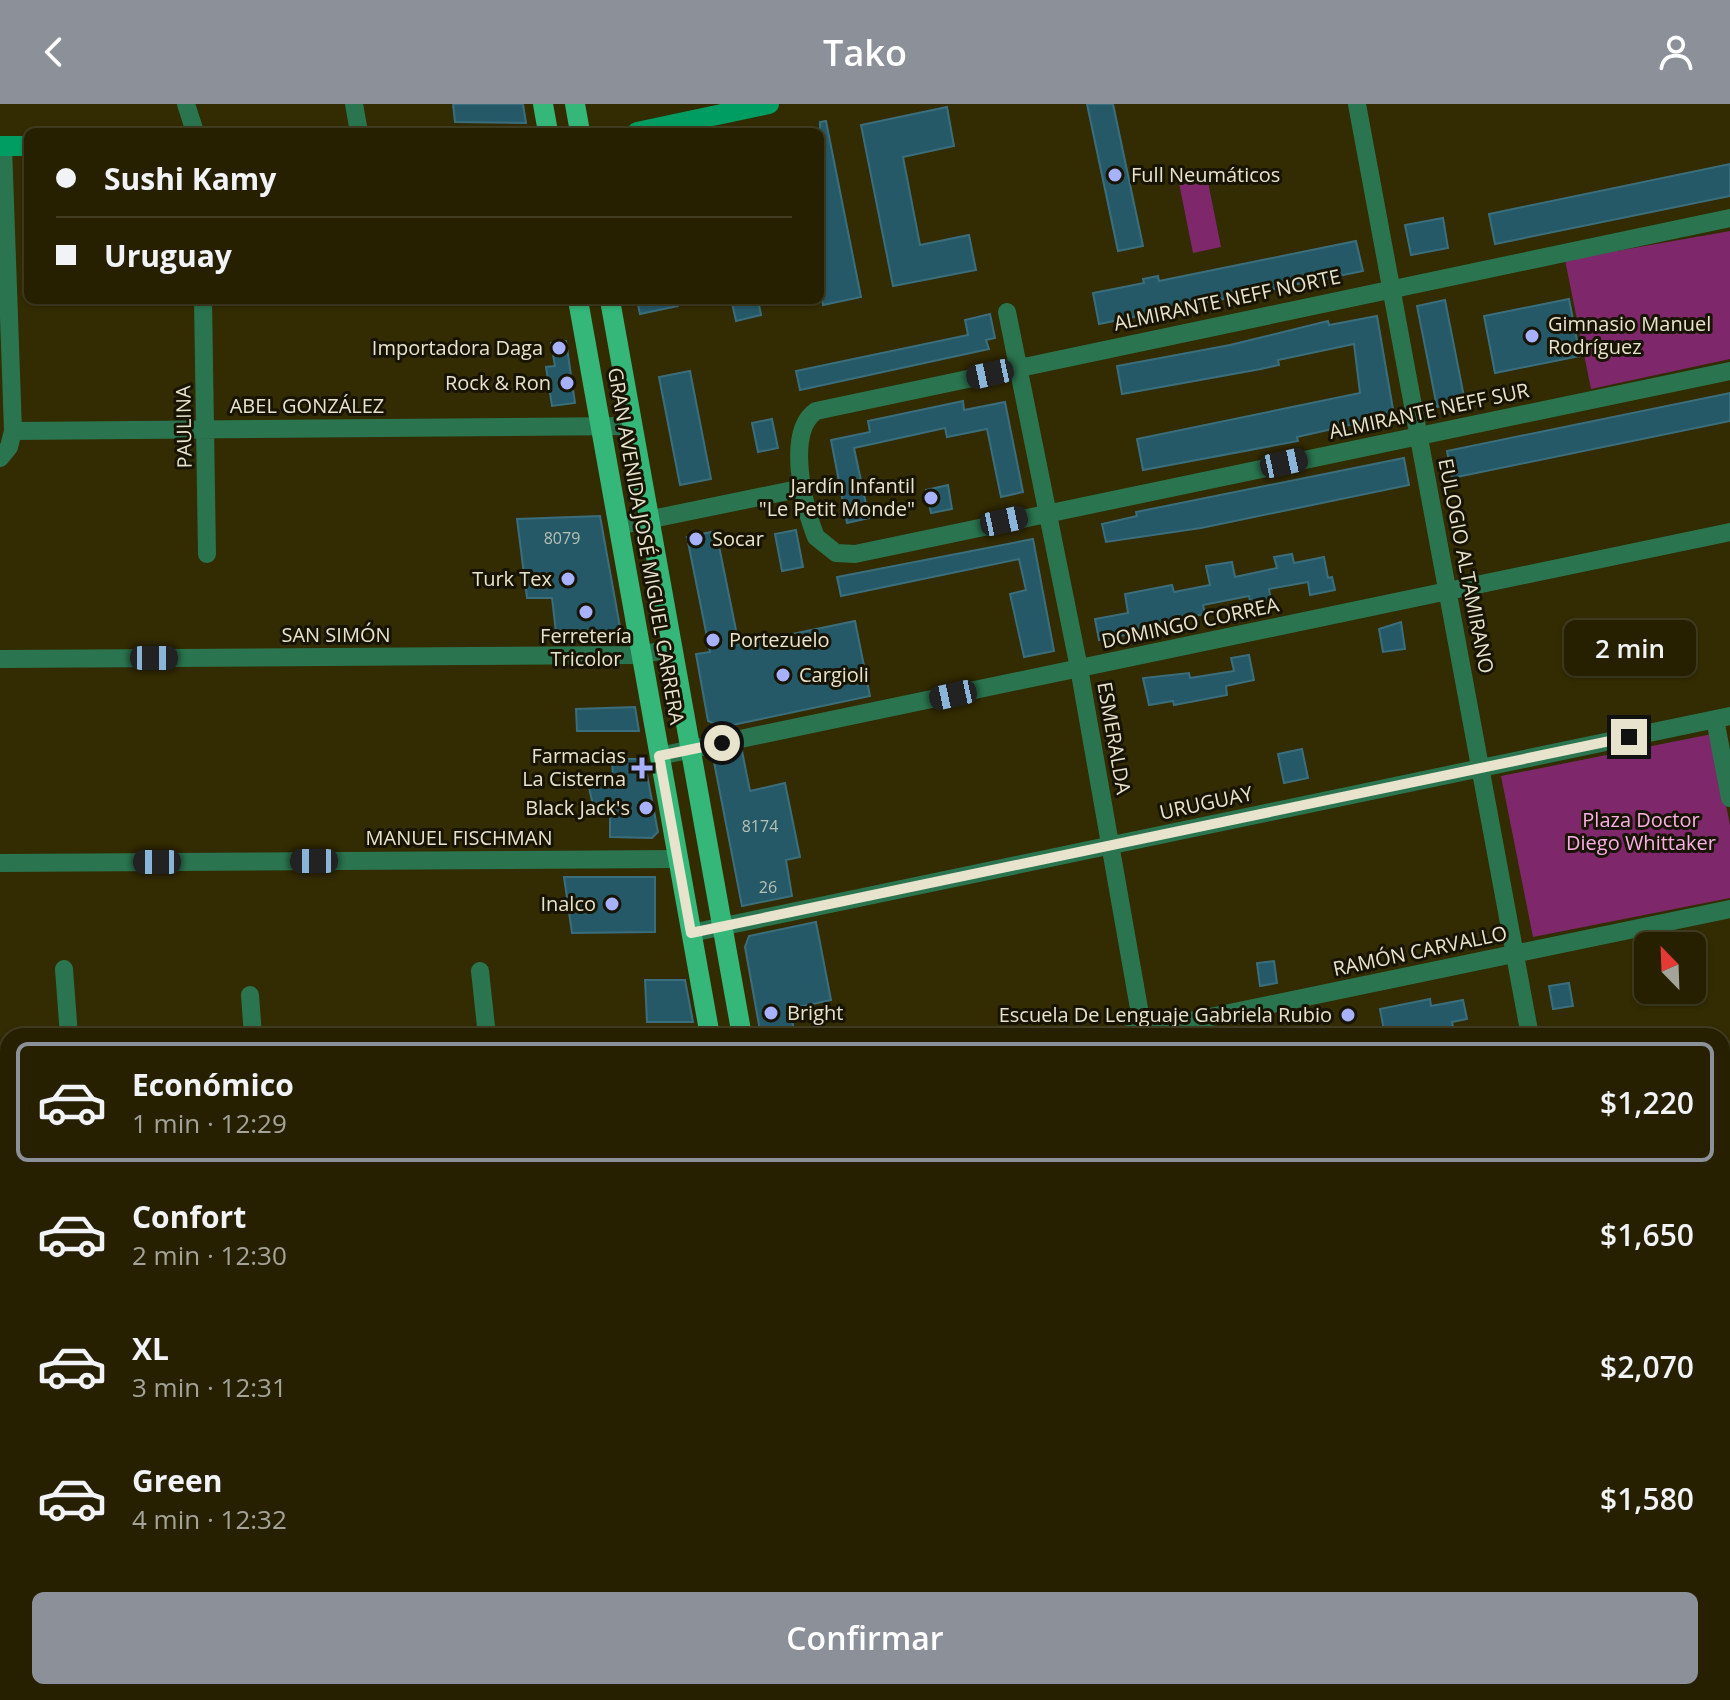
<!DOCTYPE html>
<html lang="es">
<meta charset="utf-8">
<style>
body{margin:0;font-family:"Open Sans",sans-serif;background:#2e280b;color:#f1f3f6;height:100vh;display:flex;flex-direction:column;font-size:30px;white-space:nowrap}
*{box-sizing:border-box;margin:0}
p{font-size:26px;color:#a4a399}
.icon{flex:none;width:44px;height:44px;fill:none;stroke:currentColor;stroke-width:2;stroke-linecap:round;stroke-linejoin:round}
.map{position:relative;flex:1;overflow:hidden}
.side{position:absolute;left:0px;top:924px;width:1730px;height:672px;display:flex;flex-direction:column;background:#262001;border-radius:24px 24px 0 0;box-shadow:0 2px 6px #0004,0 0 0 2px #423e23}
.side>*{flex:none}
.guide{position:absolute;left:24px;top:24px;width:800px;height:176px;border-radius:12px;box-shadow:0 2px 6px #0004,0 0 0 2px #423e23;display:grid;align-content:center;height:176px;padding:0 32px;background:#262001}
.needle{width:52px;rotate:337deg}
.fabs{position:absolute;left:1634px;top:828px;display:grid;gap:16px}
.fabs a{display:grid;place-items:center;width:72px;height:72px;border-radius:12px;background:#262001;box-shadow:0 2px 6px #0004,0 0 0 2px #423e23;font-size:40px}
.end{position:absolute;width:36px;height:36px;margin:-18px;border:10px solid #e7e3cd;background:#111;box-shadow:0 0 0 4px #111}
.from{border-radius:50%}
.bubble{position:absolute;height:56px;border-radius:12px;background:#262001;box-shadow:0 2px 6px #0004,0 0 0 2px #423e23;font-size:26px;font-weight:600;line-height:56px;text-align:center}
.car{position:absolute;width:24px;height:48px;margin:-24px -12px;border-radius:10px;box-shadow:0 0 6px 2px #0007;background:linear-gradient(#222 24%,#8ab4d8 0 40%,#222 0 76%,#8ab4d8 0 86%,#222 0)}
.guide b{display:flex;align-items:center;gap:28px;height:76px;font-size:30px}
.guide b+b{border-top:2px solid #423e23}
.guide i{width:20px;height:20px;background:#f1f3f6}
ul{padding:14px 0 0;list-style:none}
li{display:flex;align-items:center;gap:24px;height:120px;margin:0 16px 12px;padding:0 16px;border:4px solid transparent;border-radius:12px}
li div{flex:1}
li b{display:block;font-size:30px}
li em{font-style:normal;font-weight:600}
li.selected{border-color:#8c9099}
li>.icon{width:72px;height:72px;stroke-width:1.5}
.action{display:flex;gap:16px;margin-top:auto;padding:16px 32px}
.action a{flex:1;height:92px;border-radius:12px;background:#8c9099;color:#fff;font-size:32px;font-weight:600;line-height:92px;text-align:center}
header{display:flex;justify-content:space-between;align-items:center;height:104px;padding:0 32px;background:#8c9099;color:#fff;font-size:36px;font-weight:600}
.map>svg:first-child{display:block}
.green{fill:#7e276b}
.building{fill:#265967;stroke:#3b6e7c;stroke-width:2}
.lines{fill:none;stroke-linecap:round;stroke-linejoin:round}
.street{stroke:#2a754f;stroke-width:18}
.secondary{stroke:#009d62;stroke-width:20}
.primary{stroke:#35b779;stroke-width:20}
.route{stroke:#e7e3cd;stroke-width:10}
.poi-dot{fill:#a7b1fc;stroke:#171404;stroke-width:3}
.labels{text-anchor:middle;stroke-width:6;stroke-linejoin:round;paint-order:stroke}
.number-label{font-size:16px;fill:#b7c0b4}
.poi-label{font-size:20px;fill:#e7e3cd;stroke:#171404;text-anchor:end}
.street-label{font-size:20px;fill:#e7e3cd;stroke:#171404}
.park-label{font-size:20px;fill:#fbb0e5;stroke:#171404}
</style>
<header><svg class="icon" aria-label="back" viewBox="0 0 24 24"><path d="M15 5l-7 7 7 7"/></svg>Tako<svg class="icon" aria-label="person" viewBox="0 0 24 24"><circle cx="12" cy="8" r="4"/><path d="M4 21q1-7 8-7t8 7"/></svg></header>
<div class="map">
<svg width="1730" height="1596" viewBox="0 0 1730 1596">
<rect width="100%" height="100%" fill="#332b01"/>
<path class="green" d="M1207,73l14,70 -28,6 -14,-70z
M1730,127v128l-139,30 -26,-129z
M1712,630l18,91v73l-197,39 -32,-161z"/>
<path class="building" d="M453,0h70l3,19 -71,-1z
M1087,0h26l30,142 -25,5z
M947,3l7,39 -51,11 17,88 49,-10 7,35 -83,16 -32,-161z
M826,17l35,176 -38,8 -3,-17v-166z
M1730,60v32l-235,48 -6,-30z
M1443,114l5,30 -37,7 -6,-30z
M1356,137l7,30 -264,53 -6,-31 51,-10 -1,-4 15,-3 1,5z
M1569,195l11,57 -85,17 -11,-57z
M637,196h40l1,6 -38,8z
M758,196l3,15 -25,6 -4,-18z
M1445,196l20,102 -28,5 -20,-101z
M990,210l5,24 -9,2 3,9 -189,41 -4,-19 172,-36 -3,-15z
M1377,212l17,99 -97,22 1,4 -155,29 -6,-31 223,-46 -6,-49 -76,16 1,5 -18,4 -139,25 -5,-28 113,-21 98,-24 1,4z
M566,237l9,62 -23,3 -6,-39 9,-1 -4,-23z
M690,267l21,108 -31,6 -21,-108z
M1730,289v28l-278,57 -5,-27z
M963,297l1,9 41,-8 18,90 -22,5 -14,-68 -40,8 -2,-9 -91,20 15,70 -22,5 -16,-83 39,-8 -2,-11z
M772,315l6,29 -20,4 -6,-29z
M1404,354l5,27 -208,43 -95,14 -4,-18 35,-8 -1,-4z
M948,381l4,24 -21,4 -5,-23z
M600,412l20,111 -3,6 -61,-1 -4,-34h-25l-10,-79z
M796,426l7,37 -21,4 -7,-37z
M716,427l23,114 116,-24 15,75 -147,31 -15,-6 -12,-67 14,-2 -23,-115z
M1033,435l21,112 -30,6 -14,-63 16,-4 -7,-31 -178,37 -4,-19z
M1292,450l2,9 30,-6 4,21 4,-1 3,13 -25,5 -2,-13 -39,7 2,13 -20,4 -2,-10 -46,9 2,9 -26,5 1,6 -81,15 -4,-21 33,-6 -3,-19 47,-9 2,7 36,-7 -4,-19 26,-4 3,15 42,-9 -3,-11z
M1401,518l4,27 -22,3 -4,-23z
M1249,551l5,25 -28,6 1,9 -53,10 -1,-4 -24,4 -6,-27 46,-5 1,5 44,-7 -3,-13z
M635,603l4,24h-62l-1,-22z
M1302,645l6,29 -24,5 -6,-29z
M742,647l8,40 35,-8 15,74 -14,3 6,36 -50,10 -29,-149z
M612,655h32l14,73 -6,6 -42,-1v-23h-15l-8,-35 26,-1z
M564,773h91v55l-83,1z
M816,818l15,78 -41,9 5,27h-34l-16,-89 4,-11z
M1274,857l3,22 -17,3 -3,-23z
M645,876h40l8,42h-46z
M1569,879l4,23 -20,3 -4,-23z
M1430,895l1,7 32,-6 4,19 -15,3 1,5 -17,4 -51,5 -5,-27z"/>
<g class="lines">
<path class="street" d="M186,0l9,28
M354,0l5,28
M1357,0l173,932
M1730,114l-914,193c-31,21 -12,97 0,126l20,16 19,1 875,-183
M203,196l4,254
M1007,208l72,356 64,363
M13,327l619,-5
M0,354l9,-11 4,-16 -10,-285
M618,422l185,-38
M0,555l641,-4 31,-7
M1715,615l15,79
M659,652l1071,-224
M0,759l678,-4
M691,829l1039,-217
M64,865l5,67
M480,867l7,65
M250,891l3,41
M1119,932l611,-127
M1722,984l8,-2
M0,1085h8
M1722,1136l8,-2
M1722,1330l8,-3
M0,1450l8,1
M1722,1562l8,-5
M112,1588v8
M297,1588v8
M566,1588l1,8
M1420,1588l1,8
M1682,1596l12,-8"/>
<path class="secondary" d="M637,28l132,-28
M0,42h28"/>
<path class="primary" d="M543,0l5,28
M575,0l5,28
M578,196l132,736
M610,196l132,736
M829,1588l2,8
M862,1588l2,8"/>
</g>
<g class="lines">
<path class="route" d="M722,639l-63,13 32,177 938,-196"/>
</g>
<g class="poi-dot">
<circle cx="1115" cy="71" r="8"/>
<circle cx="1532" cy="232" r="8"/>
<circle cx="559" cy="244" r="8"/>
<circle cx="567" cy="279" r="8"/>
<circle cx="931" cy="394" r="8"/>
<circle cx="696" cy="435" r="8"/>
<circle cx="568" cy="475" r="8"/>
<circle cx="586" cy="508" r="8"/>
<circle cx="713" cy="536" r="8"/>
<circle cx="783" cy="571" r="8"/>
<path d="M638 652h8v8h8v8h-8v8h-8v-8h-8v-8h8z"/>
<circle cx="646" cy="704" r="8"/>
<circle cx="612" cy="800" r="8"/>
<circle cx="771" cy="909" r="8"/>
<circle cx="1348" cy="911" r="8"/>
</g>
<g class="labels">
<g class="number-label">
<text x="562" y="440">8079</text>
<text x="760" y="728">8174</text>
<text x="768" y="789">26</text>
</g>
<g class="poi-label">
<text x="1131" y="78" text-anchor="start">Full Neumáticos</text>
<text x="1548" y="227" text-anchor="start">Gimnasio Manuel<tspan x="1548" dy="23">Rodríguez</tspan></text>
<text x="543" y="251">Importadora Daga</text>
<text x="551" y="286">Rock &amp; Ron</text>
<text x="915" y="389">Jardín Infantil<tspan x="915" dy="23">"Le Petit Monde"</tspan></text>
<text x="712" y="442" text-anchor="start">Socar</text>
<text x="552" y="482">Turk Tex</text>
<text x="586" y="539" text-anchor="middle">Ferretería<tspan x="586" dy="23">Tricolor</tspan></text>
<text x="729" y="543" text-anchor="start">Portezuelo</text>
<text x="799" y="578" text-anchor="start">Cargioli</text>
<text x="626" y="659">Farmacias<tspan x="626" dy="23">La Cisterna</tspan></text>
<text x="630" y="711">Black Jack's</text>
<text x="596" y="807">Inalco</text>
<text x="787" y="916" text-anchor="start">Bright</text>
<text x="1332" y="918">Escuela De Lenguaje Gabriela Rubio</text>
</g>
<g class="street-label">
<text transform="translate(1227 196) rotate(-12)" y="7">ALMIRANTE NEFF NORTE</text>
<text x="307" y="309">ABEL GONZÁLEZ</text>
<text transform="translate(1429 307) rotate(-12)" y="7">ALMIRANTE NEFF SUR</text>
<text transform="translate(184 323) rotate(-91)" y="7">PAULINA</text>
<text transform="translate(646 442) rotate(80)" y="7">GRAN AVENIDA JOSÉ MIGUEL CARRERA</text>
<text transform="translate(1466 462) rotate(79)" y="7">EULOGIO ALTAMIRANO</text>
<text transform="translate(1190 519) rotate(-12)" y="7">DOMINGO CORREA</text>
<text x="336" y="538">SAN SIMÓN</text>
<text transform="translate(1114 634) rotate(80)" y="7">ESMERALDA</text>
<text transform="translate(1206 699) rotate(-12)" y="7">URUGUAY</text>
<text x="459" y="741">MANUEL FISCHMAN</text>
<text transform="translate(1420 847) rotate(-12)" y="7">RAMÓN CARVALLO</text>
</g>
<g class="park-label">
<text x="1641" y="723">Plaza Doctor<tspan x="1641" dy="23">Diego Whittaker</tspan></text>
</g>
</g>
</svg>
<div class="fabs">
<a><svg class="needle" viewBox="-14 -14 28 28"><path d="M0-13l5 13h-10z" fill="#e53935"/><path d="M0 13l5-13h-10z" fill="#a4a399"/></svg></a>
</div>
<i class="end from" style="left:722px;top:639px"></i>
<i class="end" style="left:1629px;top:633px"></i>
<div class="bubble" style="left:1564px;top:516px;width:132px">2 min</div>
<i class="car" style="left:990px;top:270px;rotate:258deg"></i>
<i class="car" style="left:1284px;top:359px;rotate:78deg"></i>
<i class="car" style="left:1004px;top:417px;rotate:78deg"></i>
<i class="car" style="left:154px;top:554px;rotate:90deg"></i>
<i class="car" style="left:953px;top:591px;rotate:258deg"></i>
<i class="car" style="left:314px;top:757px;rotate:270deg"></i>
<i class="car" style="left:157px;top:758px;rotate:270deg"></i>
<div class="guide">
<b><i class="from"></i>Sushi Kamy</b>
<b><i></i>Uruguay</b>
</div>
<section class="side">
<ul>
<li class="selected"><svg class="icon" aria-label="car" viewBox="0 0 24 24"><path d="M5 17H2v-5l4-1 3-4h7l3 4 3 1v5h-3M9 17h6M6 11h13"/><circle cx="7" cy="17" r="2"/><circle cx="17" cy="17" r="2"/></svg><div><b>Económico</b><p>1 min · 12:29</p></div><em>$1,220</em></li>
<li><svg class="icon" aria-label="car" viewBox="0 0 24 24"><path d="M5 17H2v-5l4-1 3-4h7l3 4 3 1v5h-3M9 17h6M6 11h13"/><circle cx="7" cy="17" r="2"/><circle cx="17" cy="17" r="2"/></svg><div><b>Confort</b><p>2 min · 12:30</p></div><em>$1,650</em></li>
<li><svg class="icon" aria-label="car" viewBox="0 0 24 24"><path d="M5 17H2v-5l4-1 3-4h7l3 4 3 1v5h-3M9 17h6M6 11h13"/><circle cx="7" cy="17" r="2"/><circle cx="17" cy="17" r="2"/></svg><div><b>XL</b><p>3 min · 12:31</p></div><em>$2,070</em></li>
<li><svg class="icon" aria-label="car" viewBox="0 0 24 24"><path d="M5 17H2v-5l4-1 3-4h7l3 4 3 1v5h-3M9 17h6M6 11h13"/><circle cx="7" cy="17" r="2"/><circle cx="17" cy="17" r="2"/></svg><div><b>Green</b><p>4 min · 12:32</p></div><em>$1,580</em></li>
</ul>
<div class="action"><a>Confirmar</a></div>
</section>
</div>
